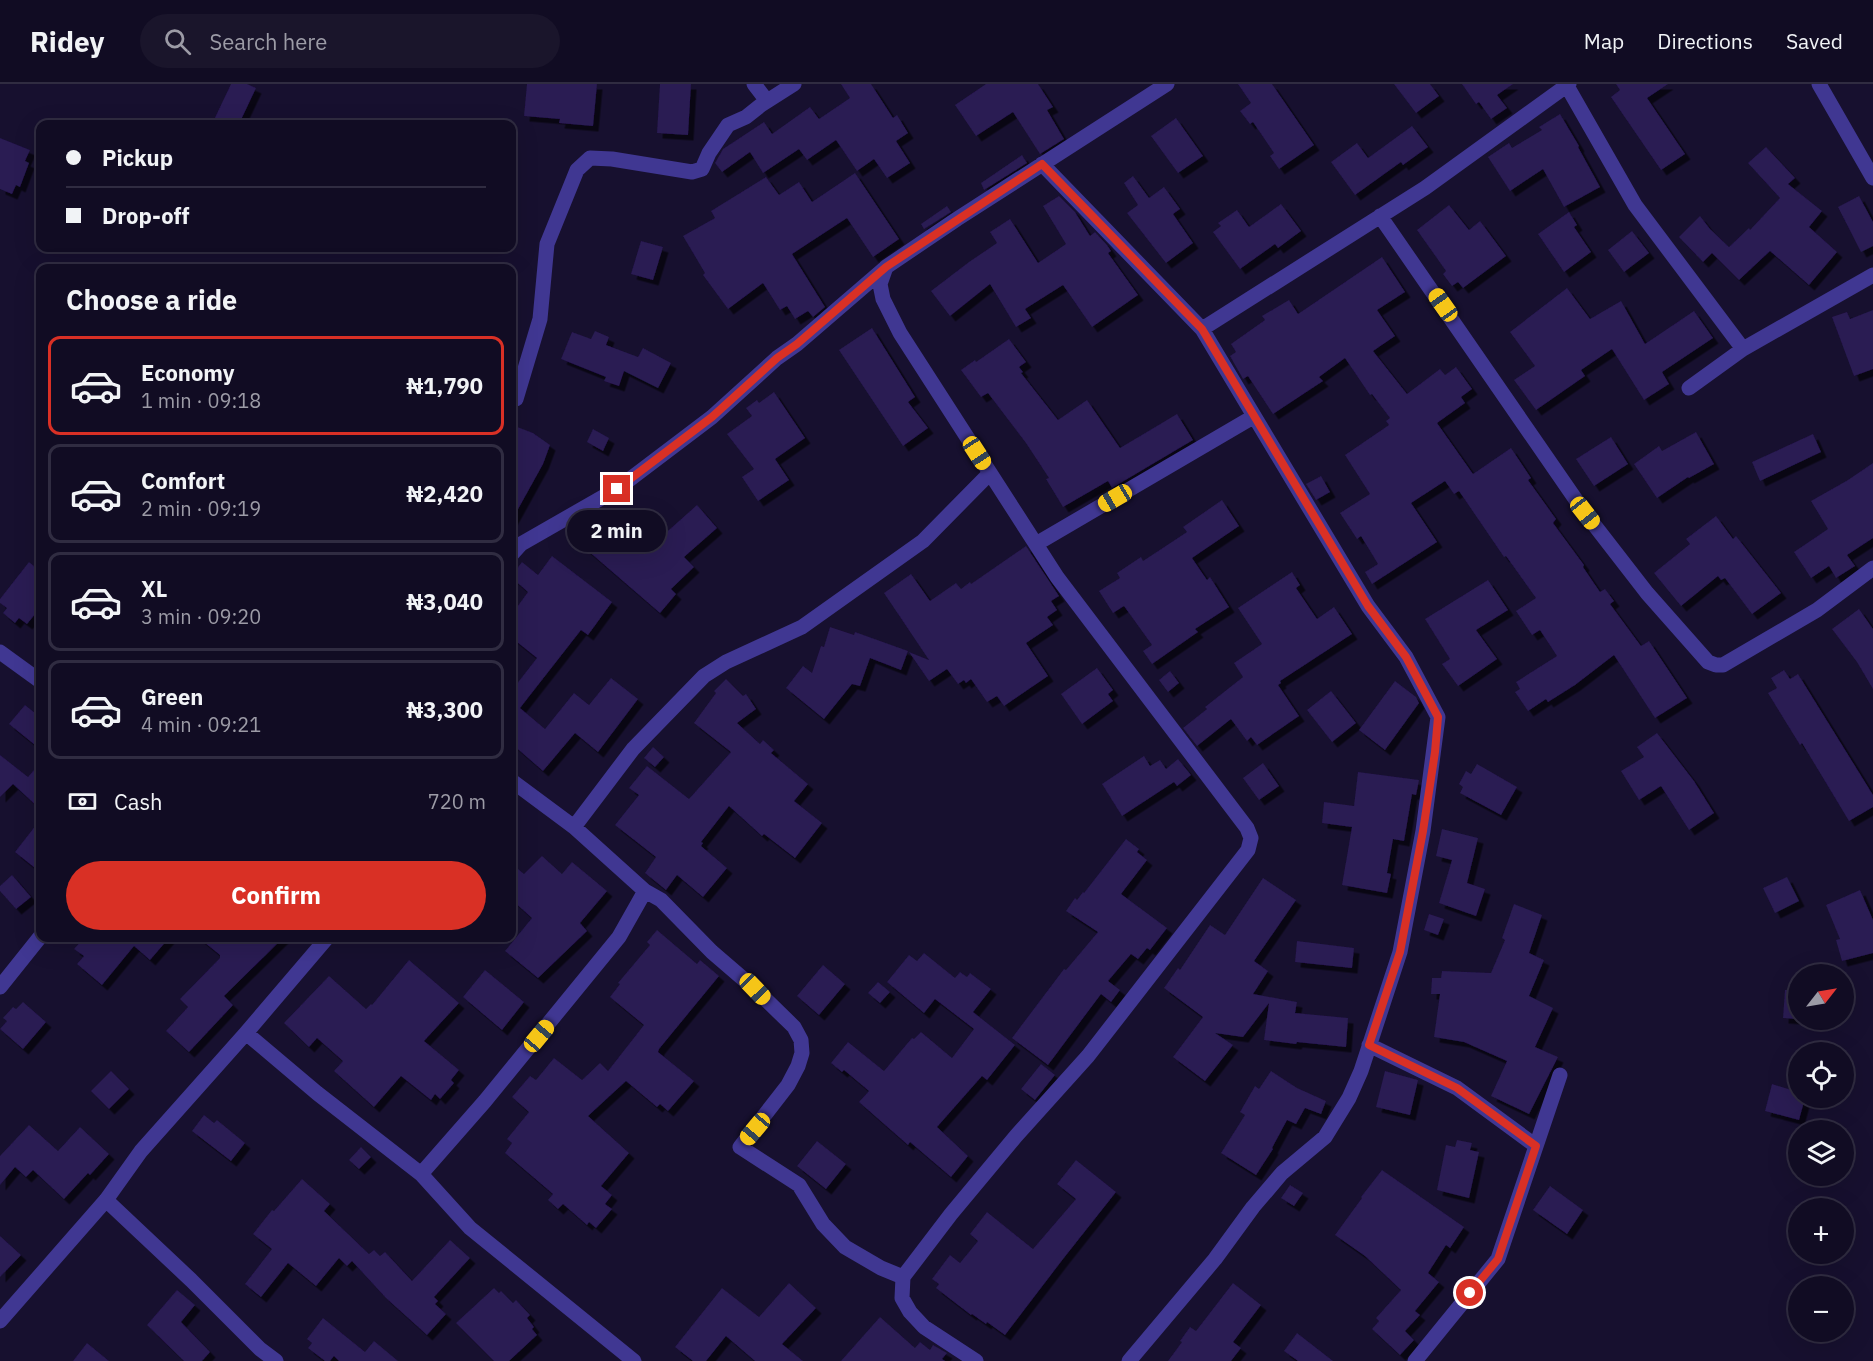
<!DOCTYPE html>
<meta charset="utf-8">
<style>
body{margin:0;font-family:"IBM Plex Sans",sans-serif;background:#1a152b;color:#f1f3f6;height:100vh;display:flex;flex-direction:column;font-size:22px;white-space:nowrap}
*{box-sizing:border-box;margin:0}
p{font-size:20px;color:#9c9ba6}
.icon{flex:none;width:33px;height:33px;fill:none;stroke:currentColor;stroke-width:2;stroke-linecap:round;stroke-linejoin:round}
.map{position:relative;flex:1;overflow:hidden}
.side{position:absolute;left:36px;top:180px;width:480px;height:678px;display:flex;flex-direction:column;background:#110c23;border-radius:12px;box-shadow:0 6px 24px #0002,0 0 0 2px #302c41}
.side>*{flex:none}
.top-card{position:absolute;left:36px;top:36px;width:480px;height:132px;border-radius:12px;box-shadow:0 6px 24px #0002,0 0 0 2px #302c41;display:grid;align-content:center;height:132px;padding:0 30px;background:#110c23}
.needle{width:39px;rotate:59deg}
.fabs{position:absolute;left:1788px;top:880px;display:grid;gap:12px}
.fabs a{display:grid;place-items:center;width:66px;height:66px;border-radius:50%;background:#110c23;box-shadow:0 6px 24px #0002,0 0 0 2px #302c41;font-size:30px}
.end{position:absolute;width:27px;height:27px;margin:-14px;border:8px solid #d93025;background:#fff;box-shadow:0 0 0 3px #fff}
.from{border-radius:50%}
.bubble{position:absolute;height:42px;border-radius:21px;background:#110c23;box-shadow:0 6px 24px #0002,0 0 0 2px #302c41;font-size:20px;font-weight:700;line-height:42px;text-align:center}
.car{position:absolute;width:18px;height:36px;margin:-18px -9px;border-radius:8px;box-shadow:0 0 4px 2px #0007;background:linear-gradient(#f5c518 24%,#345 0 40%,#f5c518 0 76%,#345 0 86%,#f5c518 0)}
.top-card b{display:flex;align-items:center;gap:21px;height:57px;font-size:22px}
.top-card b+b{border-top:2px solid #302c41}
.top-card i{width:15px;height:15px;background:#f1f3f6}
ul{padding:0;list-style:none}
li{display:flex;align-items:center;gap:18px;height:99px;margin:0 12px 9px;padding:0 18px;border:3px solid #302c41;border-radius:12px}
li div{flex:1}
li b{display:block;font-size:22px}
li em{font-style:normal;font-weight:700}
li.active{border-color:#d93025}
li>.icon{width:54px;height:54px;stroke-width:1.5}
h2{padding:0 30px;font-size:27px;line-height:72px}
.pay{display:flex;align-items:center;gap:15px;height:66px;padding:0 30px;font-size:22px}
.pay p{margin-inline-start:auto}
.action{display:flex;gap:12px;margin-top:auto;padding:12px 30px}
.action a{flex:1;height:69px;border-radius:36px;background:#d93025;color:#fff;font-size:24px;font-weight:700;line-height:69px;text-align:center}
header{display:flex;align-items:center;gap:36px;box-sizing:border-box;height:84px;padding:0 30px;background:#110c23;border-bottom:2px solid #302c41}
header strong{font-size:28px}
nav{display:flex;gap:33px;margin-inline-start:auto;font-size:21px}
.search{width:420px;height:54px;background:#1a152b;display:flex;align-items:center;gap:15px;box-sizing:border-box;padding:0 21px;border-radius:33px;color:#9c9ba6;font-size:22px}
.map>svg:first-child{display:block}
.building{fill:#291a52;filter:url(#shadow)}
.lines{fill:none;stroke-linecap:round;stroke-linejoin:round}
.minor{stroke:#403792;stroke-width:15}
.route{stroke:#d93025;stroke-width:8}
</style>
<header>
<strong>Ridey</strong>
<div class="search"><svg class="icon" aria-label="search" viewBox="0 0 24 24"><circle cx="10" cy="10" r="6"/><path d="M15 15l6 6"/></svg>Search here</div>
<nav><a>Map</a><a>Directions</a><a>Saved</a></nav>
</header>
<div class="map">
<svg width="1873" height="1277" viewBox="0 0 1873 1277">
<defs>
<filter id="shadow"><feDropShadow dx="5.5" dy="5.5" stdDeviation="0" flood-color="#0009"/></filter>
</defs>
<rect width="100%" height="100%" fill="#17102f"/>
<path class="building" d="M231,0h16l9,4 -17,36h-27z
M527,0h70l-4,42 -34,-3 1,-4 -36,-3z
M660,0h31l-3,51 -31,-2z
M841,0h30l22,34 4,-3 11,18 -12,8 14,22 -23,15 -13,-19 -17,12 -21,-31 -29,20 -8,-11 -36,24 -13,-21 -28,20 -7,-9 8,-14 41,-27 8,12 38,-27 9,12 31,-21z
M986,0h52l15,23 -6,3 17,29 -24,15 -27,-42 -37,24 -21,-31z
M1238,0h34l42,61 -35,24 -9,-13 4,-3 -21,-31 -3,2 -10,-13 11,-8z
M1394,0h36l9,12 -23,17z
M1462,0h51l-16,11 10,13 -16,11 -12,-17 -3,2z
M1616,0h52l-21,14 38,56 -24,16 -50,-73 9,-7z
M1560,30l19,32 -1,1 22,40 -36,20 -21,-38 -33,22 -22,-34 21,-14 3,5 30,-18 -3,-3z
M1176,34l27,38 -25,17 -27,-37z
M1412,42l16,21 -25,18 -2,-3 -46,33 -24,-33 26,-19 11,15z
M0,54l30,12 -5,11 4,2 -9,24 -4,-2 -4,9 -12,-5z
M1766,63l29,31 -7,6 34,27 -13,16 28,25 -28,33 -39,-34 -31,29 -27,-27 -9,9 -24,-25 21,-21 10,13 19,18 20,-19 1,2 30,-32 -32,-35z
M1022,71l5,8 -43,27 -3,-7z
M855,89l44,66 -26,18 -26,-39 -55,36 33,53 -12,10 -5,-6 -13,8 -8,-13 -7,4 -17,-27 -35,26 -25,-34 2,-2 -22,-37 32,-18 -4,-7 55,-34 13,18 20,-13 13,20z
M1133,92l16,22 15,-11 16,22 -7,5 20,29 -27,20 -39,-50 11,-8 -14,-22z
M1059,112l16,16 15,24 5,-4 12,13 4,6 -3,2 30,42 -46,32 -29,-42 -38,24 6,9 -15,9 -26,-43 -40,32 -19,-25 38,-29 28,-19 -7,-11 20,-13 28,44 28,-19 -23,-38z
M1859,112l14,26v24l-12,6 -23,-45z
M1281,120l20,27 -23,17 -3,-4 -35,25 -27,-37 8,-6 -3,-3 19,-13 12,17z
M1449,121l20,25 11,-9 26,35 -43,32 -5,-6 -6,4 -9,-12 3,-3 -29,-41z
M947,122l4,6 -27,17 -3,-5z
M1569,128l8,13 -3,2 17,25 -27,20 -26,-38z
M1632,147l17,22 -25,19 -16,-22z
M641,157l22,6 -10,33 -22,-6z
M1382,173l23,35 -28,18 18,26 -22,15 34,43 33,-25 5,6 11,-8 16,22 -11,8 4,6 -28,20 36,51 38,-26 20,30 -3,2 28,39 -3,4 31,42 -1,2 17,25 5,-3 9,12 -4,3 31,42 8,-5 38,57 -32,20 -41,-63 -39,30 -27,17 -2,-3 -18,12 -13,-19 5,-3 -4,-7 41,-26 -17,-26 -8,5 -16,-24 20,-13 -30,-42 -2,1 -45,-66 -5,3 -9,-13 -34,22 26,39 -65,42 -7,-12 13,-8 -17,-28 -4,3 -17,-26 30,-19 -25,-39 44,-30 -3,-4 4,-3 -18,-24 -2,1 -25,-37 -26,19 4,4 -50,33 -25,-38 -5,3 -13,-23 6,-4 -5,-8 34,-24 -3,-4 27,-16 9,14z
M1567,204l23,31 31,-18 24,43 49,-33 19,27 -51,34 7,12 -25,16 -32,-51 -31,21 4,6 -49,34 -22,-30 21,-14 -25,-34z
M1873,226v59l-19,7 -22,-59 15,-5 3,7z
M872,244l43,69 -7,5 20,26 -25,18 -64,-96z
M595,247l14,6 -3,8 32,12 5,-9 28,15 -13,25 -34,-17 -5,15 -15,-5 2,-4 -45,-18 11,-27 19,7z
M1009,255l17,23 -7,5 4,5 -2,1 37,47 29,-20 33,48 57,-34 16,26 -81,48 -4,-7 -45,26 -17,-28 3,-1 -23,-35 -38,-50 -7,4 -20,-27 14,-10 1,2z
M774,308l31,46 -30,21 14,21 -31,21 -16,-24 12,-8 -27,-35 25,-18 -6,-8 11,-8 2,3z
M512,341l21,8 17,12 -7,19 -31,56z
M593,345l16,9 -6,13 -16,-9z
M1696,348l18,32 -25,14 -1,-1 -31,21 -23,-34 25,-18 3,5z
M1813,350l8,18 -61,29 -8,-19z
M1611,353l17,27 -34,22 -18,-27z
M1873,379v75l-26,17 8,11 -19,12 -7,-12 -18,12 -17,-26 34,-23 -17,-28 37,-21z
M1321,392l9,16 -14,8 -10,-16z
M1222,416l17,26 -47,32 15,22 3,-3 19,30 -34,22 3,3 -46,32 -9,-13 9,-6 -28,-39 -11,7 -14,-22 21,-13 -3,-5 24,-16 2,4 44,-29 -4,-5z
M697,421l20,23 -33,29 10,10 -23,22 5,5 -16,19 -88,-76 17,-21 25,21 18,-22 28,23z
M1716,432l17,23 3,-3 45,57 -29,21 -27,-36 -4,2 -3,-4 -37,30 -27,-33 36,-29 -4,-5z
M1026,462l33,50 -8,5 6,9 -10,7 6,8 -27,18 22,33 -44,30 -7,-10 -10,6 -16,-23 -5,4 -2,-3 -6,4 -11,-15 -18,12 -20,-29 20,8 -45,-67 27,-19 19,27 26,-18 5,6 9,-7 1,2z
M552,472l60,46 -24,33 -7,-5 -61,78 25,21 29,-36 15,12 22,-27 27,21 -40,53 -23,-19 -32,38 -31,-27v-54l25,-32 -25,-20v-24l16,-22 -16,-14v-3l10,-13 16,13z
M29,478l11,9v37l-13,16 -8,-6 -4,5 -12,-10 4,-5 -7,-5v-4z
M1292,488l8,13 -4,3 21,31 17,-12 18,27 -72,47 1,2 -3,2 21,31 -42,29 -6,-8 -4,4 -16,-22 -34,27 -14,-18 24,-19 -2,-2 38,-30 -9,-14 28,-19 -24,-36z
M1488,496l20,30 -32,20 21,29 -39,27 -16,-22 8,-5 -25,-40z
M1859,525l14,20v60l-16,-27 -25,-33z
M830,543l24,8 1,-3 53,19 -7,19 -31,-12 -10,28 -8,-2 -28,35 -38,-31 17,-22 9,7 9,-27 3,1z
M1097,584l16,22 -5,4 5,7 -31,23 -21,-30z
M1784,586l6,9 8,-5 75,121v12l-24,14 -47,-78 -2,2 -32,-52 9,-5 -6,-10z
M1170,587l9,12 -11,9 -9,-12z
M726,595l17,17 3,-2 10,15 -19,14 23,21 3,-4 11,10 -3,3 37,31 -14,17 28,22 -27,35 -31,-24 -2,2 -33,-30 -28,36 2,1 -2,3 26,22 -24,29 -26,-22 -11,15 -21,-17 11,-16 -41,-32 24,-30 -10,-7 18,-22 42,33 42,-47 -37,-29 22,-30 -2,-2z
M1395,597l21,16 3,6 -34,47 -26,-20z
M1331,607l25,32 -24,19 -25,-32z
M25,621l15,12v32l-31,-25z
M1657,649l37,48 20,32 -25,17 -28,-44 -22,14 -18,-29 23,-14 -7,-10z
M653,663l11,10 -9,10 -11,-9z
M0,671l28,22 12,-14v46l-27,-25 -13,13z
M1144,672l6,10 10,-6 6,9 12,-10 13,16 -14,11 -3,-4 -52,34 -20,-32z
M1263,679l16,23 -20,14 -16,-22z
M1477,680l40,23 -16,28 -41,-22 3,-6 -4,-3 7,-13 5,3z
M1358,688l61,8 -3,15 -4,-1 -8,47 -11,-2 -6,34 4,1 -4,19 -45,-8 10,-58 -30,-4 2,-21 30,4z
M40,736v52l-25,-20z
M1442,745l36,9 -11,45 18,6 -9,27 -37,-13 13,-43 -16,-4z
M1126,755l13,10 -2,3 10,8 -26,34 46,34 -17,22 -3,-2 -9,11 -7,-5 -23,27 12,9 -9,12 -10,-8 -53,71 -36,-27 52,-69 2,1 32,-38 -32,-21 9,-13 2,2 6,-8 1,1z
M542,772l20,18 10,-12 35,29 -27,32 7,8 -49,47 -33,-27 27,-33 -20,-18v-36l12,10z
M12,791l19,22 -15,12 -16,-18v-5z
M1787,793l12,24 -24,12 -12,-25z
M1263,794l33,22 -42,61 14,10 -15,23 44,8 -2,11 53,5 -2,29 -49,-5 -1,2 -32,-4 5,-37 -26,34 -28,-4 18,12 -28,36 -32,-24 30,-40 -39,-29 14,-20 2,2 30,-45 15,10z
M1860,806l13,30v33l-31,8 -6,-21 4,-1 -14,-34z
M1514,820l28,11 -13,38 15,7 -15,36 24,12 -18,39 23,10 -29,57 -38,-18 16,-35 -43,-19 -30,-5 6,-43h-9l1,-16h9l1,-7 49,2 14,-33 -3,-2z
M1429,830l15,5 -6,16 -14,-5z
M657,846l40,34 3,-4 19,16 -60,73 -1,3 36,29 -26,30 -8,-7 -3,3 -31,-26 -38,35 41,37 -28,33 11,9 -7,9 7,5 -16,19 -7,-6 -2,3 -24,-21 -5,5 -10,-9 5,-6 -48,-41 7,-10 -5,-4 22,-27 -17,-15 18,-21 6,4 18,-22 28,22 18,-17 8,8 36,-46 -34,-28 10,-13 -2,-1 32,-38 -3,-3z
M84,854h85l-19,22 -16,-14 -32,39 -25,-21 7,-8 -10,-7z
M199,854h84l-59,58 9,9 -44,47 -23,-21 22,-24 -8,-8 40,-41v-3z
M1297,857l57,7 -2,20 -57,-6z
M924,869l31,25 5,-6 7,5 3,-4 21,16 -18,23 42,33 -28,35 -5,-4 -45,51 31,29 -17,21 -41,-35 -2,3 -49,-43 10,-11 -25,-21 -2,2 -11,-9 17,-21 36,29 28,-33 2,1 7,-7 31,26 22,-29 -39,-30 -11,14 -37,-31 22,-27 8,6z
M409,876l50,43 -35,38 35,29 -8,10 3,3 -14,16 -5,-5 -4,6 -30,-24 -27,31 -40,-36 9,-10 -26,-23 -8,9 -25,-24 45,-47 37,33 5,-5 1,1z
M823,881l22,19 -26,31 -22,-19z
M485,886l39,32 -22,28 -39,-33z
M878,898l12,10 -10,11 -12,-10z
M1785,906h13v29l-15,-1z
M23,918l23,20 -23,27 -23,-20 7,-8 -4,-3 10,-11 3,2z
M1041,980l14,11 -20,25 -14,-11z
M111,987l18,18 -20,20 -18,-18z
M1271,987l26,17 29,13 -5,13 -16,-6 -9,16 -9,-4 -15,28 1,1 -17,26 -35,-22 24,-38 -5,-3 15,-26 4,3z
M1385,987l33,9 -8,35 -34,-8z
M1772,1000l26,8v6h7l-6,22 -34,-9z
M204,1031l10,8 3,-3 28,23 -14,18 -39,-30z
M29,1041l29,26 22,-24 29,27 -19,21 -2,-2 -24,26 -31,-29 -7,7 -11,-10 -15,18v-29z
M1457,1056l15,3 -2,7 9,2 -10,46 -32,-8 9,-45 9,2z
M817,1057l29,23 -20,25 -29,-23z
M361,1063l10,10 -12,12 -10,-9z
M1076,1076l40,32 -53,67 -58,76 -18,-13 -1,2 -14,-10 -1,1 -35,-27 3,-4 -7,-5 18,-24 10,8 18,-22 -8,-7 17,-22 46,37 43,-50 -19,-15z
M1382,1086l82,57 -14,21 -4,-3 -18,28 11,9 -24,29 5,4 -15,16 9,9 -14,15 -28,-26 7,-8 -3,-3 25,-28 -36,-34 -30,-21 27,-37 -1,-1z
M302,1095l28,25 -6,7 45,43 5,-4 6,6 5,-4 27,29 38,-41 20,18 -36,39 4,4 -3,3 11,10 -19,21 -41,-37 -34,-37 -5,5 -8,-8 -23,28 -28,-23 -27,34 -16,-13 27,-35 -19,-15 19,-24 2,1z
M1290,1101l13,8 -9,13 -13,-8z
M1550,1102l33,24 -16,24 -34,-24z
M0,1152l21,19 -21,22z
M789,1199l27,25 -34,36 21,17h-48l-29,-25 -20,25h-13l-18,-14 47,-59 37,29z
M1233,1199l28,22 -28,37 8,6 -10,13h-63l14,-19 -2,-1 10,-14 6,4z
M494,1204l5,5 2,-2 12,12 3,-3 14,15 -3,3 7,9 -2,2 5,6 -28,26h-15l-38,-38z
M177,1206l18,15 -14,17 29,30 -8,9h-18l-37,-36z
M880,1233l35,31 5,-6 10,8 3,-5 14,8 -5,6 3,2h-104z
M323,1234l42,34 9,-11 24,20h-59l-5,-5 -4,5h-5l-17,-13 4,-5 -5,-4z
M1297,1249l36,28h-35l-14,-10z
M87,1259l22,18h-36z"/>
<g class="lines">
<path class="minor" d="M754,0l13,17
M1819,0l54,94
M1567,2l68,119 108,144
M1042,80l160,165 166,277 38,51 32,60 -15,114 -23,121 -39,119 -12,27 -24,39 -43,36 -29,34 -38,52 -86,102
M1380,132l205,297 62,80 61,69 8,3h7l94,-55 56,-42
M1202,245l223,-141 144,-104
M1689,304l54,-39 130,-74
M516,315l24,-80 7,-75 30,-74 13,-12 22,1 80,13 10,-3 7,-16 19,-28 18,-8 15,-12 33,-21
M1036,460l217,-127
M512,470l9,-10 96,-55 95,-72 65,-59 20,-14 87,-75
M0,568l40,29
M512,697l62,46 71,64 16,9 51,52 43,37 39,38 7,13 1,13 -4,13 -10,19 -48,62 59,38 24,39 22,23 36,21 22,9
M574,743l59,-78 71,-73 22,-14 76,-35 121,-86 67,-68
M0,903l40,-50
M246,949l71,60 104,81 49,54 164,133
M1369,961l88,43 79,58
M421,1090l64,-73 134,-164 26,-46
M106,1116l85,80 69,69 16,12
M0,1237l106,-121 35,-49 105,-118 81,-95
M976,1277l-52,-34 -14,-15 -8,-14 1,-21 48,-63 65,-78 72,-80 160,-206 3,-12 -4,-10 -190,-251 -157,-244 -17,-34 -3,-15 6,-17 71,-48 210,-135
M1415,1277l83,-102 62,-184"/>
</g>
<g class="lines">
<path class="route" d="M617,405l95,-72 65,-59 20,-14 89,-77 156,-103 160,165 166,277 38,51 32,60 -3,35 -12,79 -23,121 -31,93 88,43 79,58 -38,113 -28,34"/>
</g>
</svg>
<div class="fabs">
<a><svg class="needle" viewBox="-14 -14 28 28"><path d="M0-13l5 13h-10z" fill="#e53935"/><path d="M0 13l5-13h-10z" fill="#9c9ba6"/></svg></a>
<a><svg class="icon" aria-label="locate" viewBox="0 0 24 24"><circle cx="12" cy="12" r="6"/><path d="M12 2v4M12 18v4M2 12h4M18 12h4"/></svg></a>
<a><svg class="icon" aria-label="layers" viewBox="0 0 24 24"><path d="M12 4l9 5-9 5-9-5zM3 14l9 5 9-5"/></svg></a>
<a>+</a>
<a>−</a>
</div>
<i class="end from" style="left:1470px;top:1209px"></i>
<i class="end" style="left:617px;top:405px"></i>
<div class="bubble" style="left:567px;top:426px;width:99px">2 min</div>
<i class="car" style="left:1443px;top:221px;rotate:325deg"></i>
<i class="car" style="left:977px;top:369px;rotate:147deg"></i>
<i class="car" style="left:1115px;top:414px;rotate:240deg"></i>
<i class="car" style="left:1585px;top:429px;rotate:142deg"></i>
<i class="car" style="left:755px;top:905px;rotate:136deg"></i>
<i class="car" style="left:539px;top:952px;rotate:40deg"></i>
<i class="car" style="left:755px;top:1045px;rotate:220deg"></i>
<div class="top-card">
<b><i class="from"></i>Pickup</b>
<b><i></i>Drop-off</b>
</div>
<section class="side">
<h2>Choose a ride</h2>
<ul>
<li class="active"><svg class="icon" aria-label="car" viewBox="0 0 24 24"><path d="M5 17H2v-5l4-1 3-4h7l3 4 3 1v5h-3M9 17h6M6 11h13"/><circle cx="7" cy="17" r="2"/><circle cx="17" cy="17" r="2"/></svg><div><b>Economy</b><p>1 min · 09:18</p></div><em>₦1,790</em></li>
<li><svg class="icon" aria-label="car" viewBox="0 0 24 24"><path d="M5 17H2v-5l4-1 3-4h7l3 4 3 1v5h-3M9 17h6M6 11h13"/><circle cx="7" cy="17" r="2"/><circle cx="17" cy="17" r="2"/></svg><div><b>Comfort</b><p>2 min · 09:19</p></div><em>₦2,420</em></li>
<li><svg class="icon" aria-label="car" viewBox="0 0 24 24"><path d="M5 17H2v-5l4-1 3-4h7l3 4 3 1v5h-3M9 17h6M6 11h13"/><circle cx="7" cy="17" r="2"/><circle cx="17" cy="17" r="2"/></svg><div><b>XL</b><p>3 min · 09:20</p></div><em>₦3,040</em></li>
<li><svg class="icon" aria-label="car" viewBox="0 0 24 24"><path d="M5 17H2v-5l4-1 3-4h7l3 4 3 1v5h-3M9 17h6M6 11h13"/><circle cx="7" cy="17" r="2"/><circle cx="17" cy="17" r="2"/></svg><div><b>Green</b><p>4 min · 09:21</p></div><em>₦3,300</em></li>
</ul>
<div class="pay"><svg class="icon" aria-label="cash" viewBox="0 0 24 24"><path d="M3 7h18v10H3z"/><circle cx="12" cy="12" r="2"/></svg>Cash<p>720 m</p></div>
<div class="action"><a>Confirm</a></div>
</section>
</div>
